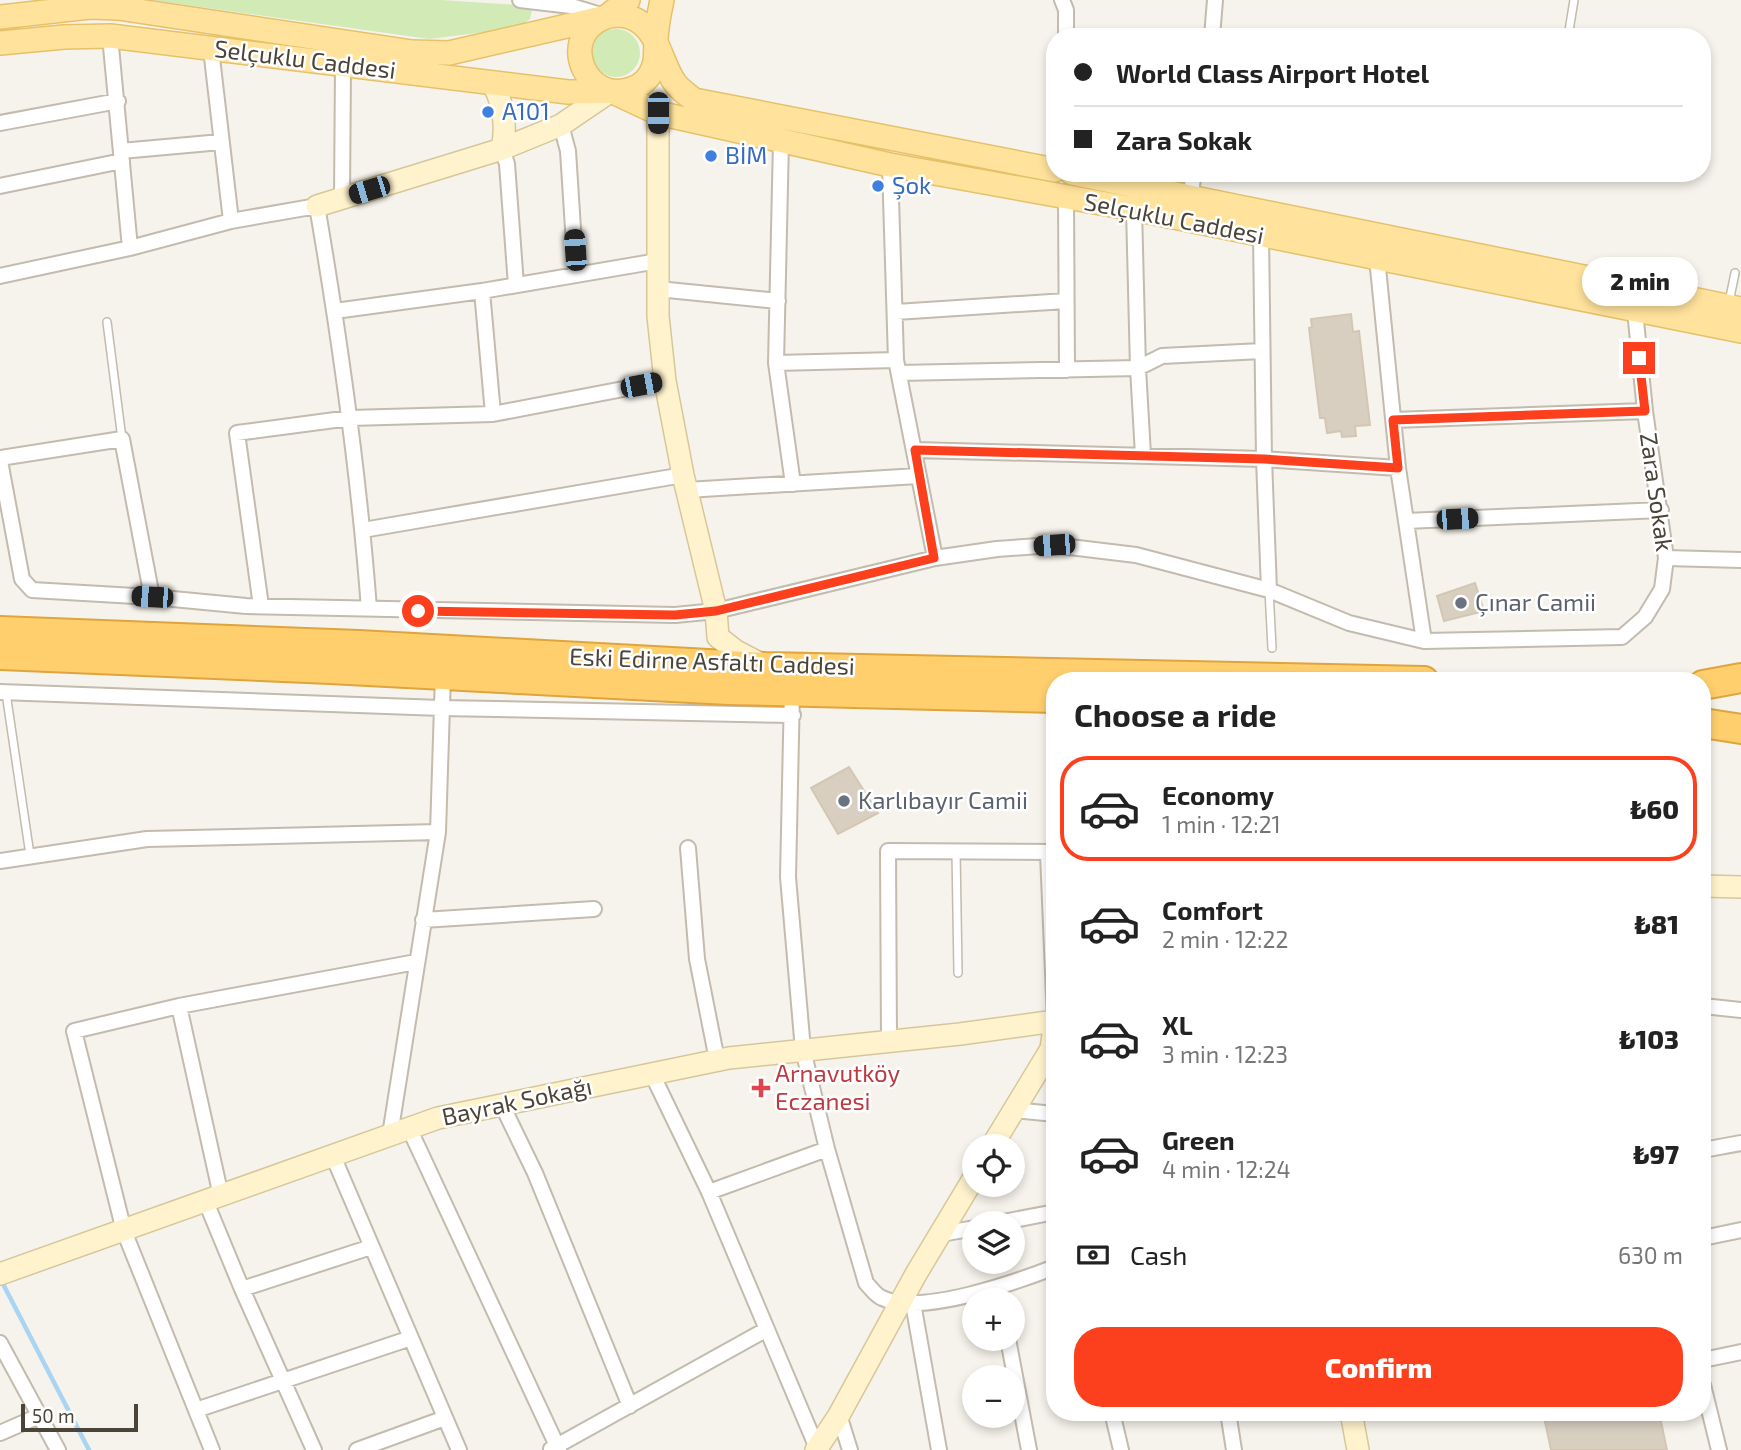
<!DOCTYPE html>
<meta charset="utf-8">
<style>
body{margin:0;font-family:"Exo 2",sans-serif;background:#f2f2f2;color:#222;height:100vh;display:flex;flex-direction:column;font-size:26px;white-space:nowrap}
*{box-sizing:border-box;margin:0}
p{font-size:23px;color:#767676}
.icon{flex:none;width:38px;height:38px;fill:none;stroke:currentColor;stroke-width:2;stroke-linecap:round;stroke-linejoin:round}
.map{position:relative;flex:1;overflow:hidden}
.sheet{position:absolute;left:1046px;top:672px;width:665px;height:749px;display:flex;flex-direction:column;background:#fff;border-radius:28px;box-shadow:0 4px 10px #0003}
.sheet>*{flex:none}
.banner{position:absolute;left:1046px;top:28px;width:665px;height:154px;border-radius:28px;box-shadow:0 4px 10px #0003;display:grid;align-content:center;height:154px;padding:0 28px;background:#fff}
.tools{position:absolute;left:962px;top:1134px;display:grid;gap:14px}
.tools a{display:grid;place-items:center;width:63px;height:63px;border-radius:50%;background:#fff;box-shadow:0 4px 10px #0003;font-size:35px}
.scale{position:absolute;left:21px;bottom:18px;width:117px;box-sizing:border-box;padding-left:7px;border:4px solid #4b4439;border-top:0;font-size:19px;line-height:24px;white-space:nowrap;color:#4b4439;-webkit-text-stroke:5px #fff;paint-order:stroke}
.end{position:absolute;width:32px;height:32px;margin:-16px;border:9px solid #fc3f1d;background:#fff;box-shadow:0 0 0 4px #fff}
.from{border-radius:50%}
.bubble{position:absolute;height:49px;border-radius:24px;background:#fff;box-shadow:0 4px 10px #0003;font-size:23px;font-weight:800;line-height:49px;text-align:center}
.car{position:absolute;width:21px;height:42px;margin:-21px -10px;border-radius:9px;box-shadow:0 0 5px 2px #0007;background:linear-gradient(#222 24%,#8ab4d8 0 40%,#222 0 76%,#8ab4d8 0 86%,#222 0)}
.banner b{display:flex;align-items:center;gap:24px;height:66px;font-size:26px}
.banner b+b{border-top:2px solid #e0e0e0}
.banner i{width:18px;height:18px;background:#222}
ul{padding:0;list-style:none}
li{display:flex;align-items:center;gap:21px;height:105px;margin:0 14px 10px;padding:0 14px;border:4px solid transparent;border-radius:28px}
li div{flex:1}
li b{display:block;font-size:26px}
li em{font-style:normal;font-weight:800}
li.current{border-color:#fc3f1d}
li>.icon{width:63px;height:63px;stroke-width:1.5}
h2{padding:0 28px;font-size:32px;line-height:84px}
.pay{display:flex;align-items:center;gap:18px;height:77px;padding:0 28px;font-size:26px}
.pay p{margin-inline-start:auto}
.primary-button{display:flex;gap:14px;margin-top:auto;padding:14px 28px}
.primary-button a{flex:1;height:80px;border-radius:28px;background:#fc3f1d;color:#fff;font-size:28px;font-weight:800;line-height:80px;text-align:center}
.map>svg:first-child{display:block}
.green{fill:#d2eab5}
.lines{fill:none;stroke-linecap:round;stroke-linejoin:round}
.stream{stroke:#a9d4f2;stroke-width:4.5}
.building{fill:#d8cfc1;stroke:#d3c7b4;stroke-width:2}
.lane-casing{stroke:#c2bbae;stroke-width:10}
.street-casing{stroke:#c2bbae;stroke-width:18}
.secondary-casing{stroke:#d6c79b;stroke-width:24}
.primary-casing{stroke:#e6c16a;stroke-width:26}
.highway-casing{stroke:#e0a43c;stroke-width:32}
.lane{stroke:#fff;stroke-width:7}
.street{stroke:#fff;stroke-width:14}
.secondary{stroke:#fff3cd;stroke-width:21}
.primary{stroke:#ffe39c;stroke-width:23}
.highway{stroke:#ffcf6e;stroke-width:28}
.route{stroke:#fc3f1d;stroke-width:9}
.shop-dot{fill:#3f7fe0;stroke:#fff;stroke-width:2.5}
.worship-dot{fill:#6b7280;stroke:#fff;stroke-width:2.5}
.health-dot{fill:#e0444e;stroke:#fff;stroke-width:2.5}
.labels{text-anchor:middle;stroke-width:5;stroke-linejoin:round;paint-order:stroke}
.street-label{font-size:24px;fill:#4b4439;stroke:#fff}
.shop-label{font-size:24px;fill:#366cbe;stroke:#fff;text-anchor:start}
.worship-label{font-size:24px;fill:#5b616d;stroke:#fff;text-anchor:start}
.health-label{font-size:24px;fill:#be3a42;stroke:#fff;text-anchor:start}
</style>
<div class="map">
<svg width="1741" height="1450" viewBox="0 0 1741 1450">
<rect width="100%" height="100%" fill="#f6f3ec"/>
<path class="green" d="M151,0h290l92,6 -3,13 -13,9 -88,11z
M592 53a24 24 0 1 1 48 0a24 24 0 1 1-48 0Z"/>
<g class="lines">
<path class="stream" d="M1,1280l88,170"/>
</g>
<path class="building" d="M1351,314l2,18 6,-1 11,94 -15,1 1,10 -14,1 -1,-6 -14,2 -2,-15h-5l-11,-90 3,-1 -1,-8z
M1475,583l9,28 -40,10 -7,-25z
M849,767l29,46 -40,21 -27,-46z
M1543,1412h116l8,38h-116z"/>
<g class="lines">
<defs>
<path id="lane" d="M1568,37l6,-37
M1729,302l6,-29
M107,322l15,117
M1269,590l3,58
M6,693l24,162
M956,851l2,122"/>
<path id="street" d="M520,0l51,6 30,9
M1062,0l4,10v27
M110,36l20,212
M1212,37l3,-37
M211,49l20,172
M0,123l118,-22
M561,125l7,26 8,124
M781,141l-5,222 17,121
M502,149l5,15 9,121
M121,151l100,-9
M890,165l6,195 39,198
M0,186l122,-25
M1190,197l4,-24
M342,198l1,-132
M1066,198l1,172
M1134,209l4,159 5,87
M1261,235l3,224 5,131
M1377,258l21,210 26,173
M0,276l130,-28 101,-27 86,-15c23,134 42,268 52,403
M658,289l120,12
M482,291l11,123
M335,311l147,-20 176,-30
M896,312l170,-11
M776,363l120,-3
M899,373l239,-5 24,-12 100,-5
M1393,420l252,-9
M915,450l349,9 134,9
M0,458l122,-19 30,158
M0,461l22,118 10,11 120,7 94,9 429,9 41,-4 219,-53 62,-9 56,-4 83,10 133,35 80,33 75,18 198,-4 23,-20 17,-28 4,-31 -21,-147 -10,-100
M687,490l231,-14
M1406,521l255,-11
M363,530l320,-55
M1666,558l75,2
M261,606l-24,-173 113,-15 143,-4 172,-33
M0,692l441,16 352,7
M792,692l-4,185 15,173 24,99 39,134c5,5 9,12 16,15 39,18 134,-16 173,-31
M1055,725v17
M688,848l9,111 20,101
M1048,853l7,168
M0,861l147,-22 291,-7
M423,920l171,-11
M179,1006l42,190
M1703,1006l38,4
M889,1041l-1,-190 167,1
M652,1074l57,118 108,256
M502,1105l33,68 95,233
M1013,1110l42,4
M409,1128l150,322
M390,1135l48,-303 5,-157
M1703,1150l38,-7
M333,1156l126,294
M709,1192l118,-43
M206,1202l36,87 72,161
M998,1223l57,-11
M941,1234l34,-6
M1703,1238l38,-8
M242,1289l129,-42
M913,1303l26,147
M1008,1339l21,111
M0,1343l58,107
M1703,1360l38,-8
M1703,1385l16,65
M196,1410l215,-72
M1112,1412l9,38
M1228,1412l6,38
M839,1415l11,35
M0,1433l39,-17
M551,1449l216,-120
M212,1450l-88,-219 -50,-200 105,-25 237,-44
M357,1450l88,-32"/>
<path id="secondary" d="M493,84c11,21 14,42 9,65
M658,113v203l7,65 18,94 33,136 2,26 18,14 25,13
M317,206l185,-57 59,-24 50,-34
M1703,886l38,1
M0,1274l438,-156 291,-60 231,-24 95,-13 -4,28 -59,97
M1351,1412l7,38
M816,1450l23,-35 77,-141 59,-98"/>
<path id="primary" d="M662,0c-3,14 -6,27 -6,42 -1,9 1,17 -3,26 -3,10 -12,18 -22,21 -44,16 -73,-49 -30,-70 12,-6 28,-5 40,4 18,13 21,42 34,60 4,6 13,12 19,17l361,70
M0,17l90,-10 28,1 294,44 37,1 157,-36 22,-17
M0,43l64,-6 46,-1 458,56 43,-1 47,22 232,52 244,44 607,122
M1072,173l669,136"/>
<path id="highway" d="M0,631l359,14 406,22 659,14
M0,655l330,14 399,21 326,8
M1703,685l38,-7
M1703,723l38,6"/>
</defs>
<use href="#lane" class="lane-casing"/>
<use href="#street" class="street-casing"/>
<use href="#secondary" class="secondary-casing"/>
<use href="#primary" class="primary-casing"/>
<use href="#highway" class="highway-casing"/>
<use href="#lane" class="lane"/>
<use href="#street" class="street"/>
<use href="#secondary" class="secondary"/>
<use href="#primary" class="primary"/>
<use href="#highway" class="highway"/>
</g>
<g class="lines">
<path class="route" d="M418,611l257,4 41,-4 218,-53 -19,-108 349,9 134,9 -5,-48 252,-9 -6,-53"/>
</g>
<g class="shop-dot">
<circle cx="488" cy="112" r="7"/>
<circle cx="711" cy="156" r="7"/>
<circle cx="878" cy="186" r="7"/>
</g>
<g class="worship-dot">
<circle cx="1461" cy="603" r="7"/>
<circle cx="844" cy="801" r="7"/>
</g>
<path class="health-dot" d="M757.5 1077.5h7v7h7v7h-7v7h-7v-7h-7v-7h7z"/>
<g class="labels">
<g class="street-label">
<text transform="translate(305 60) rotate(7)" y="8">Selçuklu Caddesi</text>
<text transform="translate(1174 219) rotate(11)" y="8">Selçuklu Caddesi</text>
<text transform="translate(1656 492) rotate(82)" y="8">Zara Sokak</text>
<text transform="translate(712 662) rotate(2)" y="8">Eski Edirne Asfaltı Caddesi</text>
<text transform="translate(517 1102) rotate(-12)" y="8">Bayrak Sokağı</text>
</g>
<g class="shop-label">
<text x="502" y="120">A101</text>
<text x="725" y="164">BİM</text>
<text x="892" y="194">Şok</text>
</g>
<g class="worship-label">
<text x="1475" y="611">Çınar Camii</text>
<text x="858" y="809">Karlıbayır Camii</text>
</g>
<g class="health-label">
<text x="775" y="1082">Arnavutköy<tspan x="775" dy="28">Eczanesi</tspan></text>
</g>
</g>
</svg>
<div class="tools">
<a><svg class="icon" aria-label="locate" viewBox="0 0 24 24"><circle cx="12" cy="12" r="6"/><path d="M12 2v4M12 18v4M2 12h4M18 12h4"/></svg></a>
<a><svg class="icon" aria-label="layers" viewBox="0 0 24 24"><path d="M12 4l9 5-9 5-9-5zM3 14l9 5 9-5"/></svg></a>
<a>+</a>
<a>−</a>
</div>
<div class="scale">50 m</div>
<i class="end from" style="left:418px;top:611px"></i>
<i class="end" style="left:1639px;top:358px"></i>
<div class="bubble" style="left:1582px;top:257px;width:116px">2 min</div>
<i class="car" style="left:658px;top:113px;rotate:180deg"></i>
<i class="car" style="left:369px;top:190px;rotate:253deg"></i>
<i class="car" style="left:575px;top:250px;rotate:356deg"></i>
<i class="car" style="left:641px;top:385px;rotate:79deg"></i>
<i class="car" style="left:1457px;top:519px;rotate:87deg"></i>
<i class="car" style="left:1054px;top:545px;rotate:266deg"></i>
<i class="car" style="left:152px;top:597px;rotate:273deg"></i>
<div class="banner">
<b><i class="from"></i>World Class Airport Hotel</b>
<b><i></i>Zara Sokak</b>
</div>
<section class="sheet">
<h2>Choose a ride</h2>
<ul>
<li class="current"><svg class="icon" aria-label="car" viewBox="0 0 24 24"><path d="M5 17H2v-5l4-1 3-4h7l3 4 3 1v5h-3M9 17h6M6 11h13"/><circle cx="7" cy="17" r="2"/><circle cx="17" cy="17" r="2"/></svg><div><b>Economy</b><p>1 min · 12:21</p></div><em>₺60</em></li>
<li><svg class="icon" aria-label="car" viewBox="0 0 24 24"><path d="M5 17H2v-5l4-1 3-4h7l3 4 3 1v5h-3M9 17h6M6 11h13"/><circle cx="7" cy="17" r="2"/><circle cx="17" cy="17" r="2"/></svg><div><b>Comfort</b><p>2 min · 12:22</p></div><em>₺81</em></li>
<li><svg class="icon" aria-label="car" viewBox="0 0 24 24"><path d="M5 17H2v-5l4-1 3-4h7l3 4 3 1v5h-3M9 17h6M6 11h13"/><circle cx="7" cy="17" r="2"/><circle cx="17" cy="17" r="2"/></svg><div><b>XL</b><p>3 min · 12:23</p></div><em>₺103</em></li>
<li><svg class="icon" aria-label="car" viewBox="0 0 24 24"><path d="M5 17H2v-5l4-1 3-4h7l3 4 3 1v5h-3M9 17h6M6 11h13"/><circle cx="7" cy="17" r="2"/><circle cx="17" cy="17" r="2"/></svg><div><b>Green</b><p>4 min · 12:24</p></div><em>₺97</em></li>
</ul>
<div class="pay"><svg class="icon" aria-label="cash" viewBox="0 0 24 24"><path d="M3 7h18v10H3z"/><circle cx="12" cy="12" r="2"/></svg>Cash<p>630 m</p></div>
<div class="primary-button"><a>Confirm</a></div>
</section>
</div>
